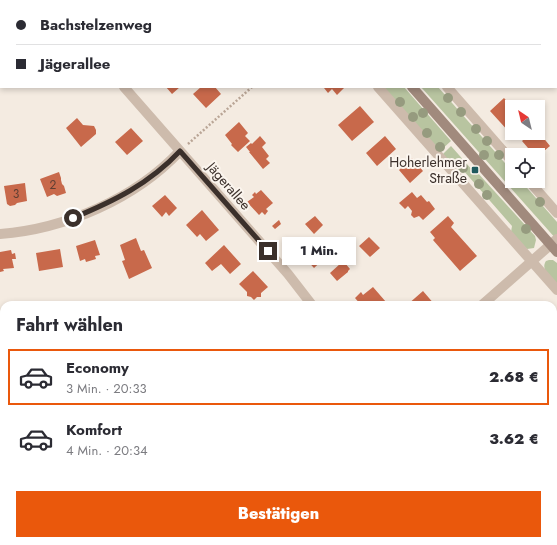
<!DOCTYPE html>
<html lang="de">
<meta charset="utf-8">
<style>
body{margin:0;font-family:Jost,sans-serif;background:#f2f2f3;color:#2b2b33;height:100vh;display:flex;flex-direction:column;font-size:15px;white-space:nowrap}
*{box-sizing:border-box;margin:0}
p{font-size:13px;color:#7c7c81}
.icon{flex:none;width:22px;height:22px;fill:none;stroke:currentColor;stroke-width:2;stroke-linecap:round;stroke-linejoin:round}
.map{position:relative;flex:1;overflow:hidden}
.side{position:absolute;left:0px;top:301px;width:557px;height:244px;display:flex;flex-direction:column;background:#fff;border-radius:12px 12px 0 0;box-shadow:0 2px 6px #0003}
.side>*{flex:none}
.top-card{position:absolute;left:0px;top:0px;width:557px;height:88px;box-shadow:0 2px 6px #0003;display:grid;align-content:center;height:88px;padding:0 16px;background:#fff}
.needle{width:26px;rotate:325deg}
.tools{position:absolute;left:505px;top:100px;display:grid;gap:8px}
.tools a{display:grid;place-items:center;width:40px;height:40px;border-radius:0px;background:#fff;box-shadow:0 2px 6px #0003;font-size:20px}
.end{position:absolute;width:18px;height:18px;margin:-9px;border:5px solid #3b302b;background:#fff;box-shadow:0 0 0 2px #fff}
.from{border-radius:50%}
.bubble{position:absolute;height:28px;border-radius:0px;background:#fff;box-shadow:0 2px 6px #0003;font-size:13px;font-weight:800;line-height:28px;text-align:center}
.top-card b{display:flex;align-items:center;gap:14px;height:38px;font-size:15px}
.top-card b+b{border-top:1px solid #e1e1e2}
.top-card i{width:10px;height:10px;background:#2b2b33}
ul{padding:0;list-style:none}
li{display:flex;align-items:center;gap:12px;height:56px;margin:0 8px 6px;padding:0 8px;border:2px solid transparent;border-radius:0px}
li div{flex:1}
li b{display:block;font-size:15px}
li em{font-style:normal;font-weight:800}
li.selected{border-color:#ea580c}
li>.icon{width:36px;height:36px;stroke-width:1.5}
h2{padding:0 16px;font-size:18px;line-height:48px}
.button{display:flex;gap:8px;margin-top:auto;padding:8px 16px}
.button a{flex:1;height:46px;border-radius:0px;background:#ea580c;color:#fff;font-size:16px;font-weight:800;line-height:46px;text-align:center}
.map>svg:first-child{display:block}
.green{fill:#b8c4a0}
.building{fill:#c8694b}
.lines{fill:none;stroke-linecap:round;stroke-linejoin:round}
.path{stroke:#b9a596;stroke-width:2.5;stroke-dasharray:2 2;stroke-linecap:butt}
.street{stroke:#cdbbac;stroke-width:10}
.secondary{stroke:#a18a7d;stroke-width:10}
.tree{fill:#969b7f}
.route{stroke:#3b302b;stroke-width:5}
.poi-dot{fill:#1f5a5e;stroke:#fbf5ee;stroke-width:1.5}
.labels{text-anchor:middle;stroke-width:4;stroke-linejoin:round;paint-order:stroke}
.number-label{font-size:12px;fill:#5e3e33}
.poi-label{font-size:14px;fill:#3b302b;stroke:#fbf5ee;text-anchor:end}
.street-label{font-size:14px;fill:#3b302b;stroke:#fbf5ee}
</style>
<div class="map">
<svg width="557" height="545" viewBox="0 0 557 545">
<rect width="100%" height="100%" fill="#f4ebe1"/>
<path class="green" d="M383,87h21l47,54 -11,10z
M421,87h17l74,84v10h9l36,41v18z
M451,146l23,26 2,-1 59,65 1,4 -2,8 -7,1 -16,-17 1,-6 -56,-64 -6,1 -7,-9z
M549,260h4l4,3v22c-6,-7 -17,-15 -11,-24z
M553,501h4v30h-4z
M4,538v3h396l-61,4h-339v-6z"/>
<path class="building" d="M166,87h14l-8,7z
M201,87h14l6,7 -15,14 -13,-14z
M325,87h20l-8,8 -5,-6 -4,4 -4,-5z
M504,98l8,9v26l-1,1 -21,-23z
M360,106l14,16 -22,19 -14,-16z
M77,118l6,7 11,1 2,4v4l-15,13 -15,-19z
M239,122l9,11 -3,3 5,5 -12,11 -7,-7 1,-1 -7,-9z
M131,128l12,13 -16,14 -12,-13z
M538,131l12,15 -12,10v-1h-4l-12,-14 9,-8h7z
M260,136l6,7 -4,4 7,9 -3,3 4,4 -7,6 -14,-17h1l-4,-5 5,-4 1,1z
M385,136l11,13 -19,17 -11,-13z
M412,158l11,13 -13,12 -11,-13z
M59,172l2,6v2l1,4 2,2 2,7 -9,3 -3,-2 -7,3 -7,-18z
M25,183l2,18 -10,2 -2,2 -5,1 -3,-2 -3,-18z
M261,190l12,13 -7,6 2,2 -3,4 -3,-3 -3,3 -12,-13 7,-5 -2,-2 3,-3 1,2z
M412,192l5,6 4,-3 6,7 2,-1 6,8 -12,11 -4,-4 -5,2 -3,-3 1,-4 -4,-5 -3,3 -6,-6z
M165,195l12,13 -8,8 -3,-4 -4,5 -10,-11z
M202,210l17,20 -13,11 -6,-7 -3,3 -11,-12z
M315,216l8,9 -9,9 -9,-10z
M448,216l6,7 -3,4 26,29 -17,15 -27,-31 2,-2 -5,-6z
M279,220l2,4 -6,5 -3,-3z
M369,237l11,11 -10,9 -11,-11z
M136,238l5,13 3,-1 8,18 -23,11 -7,-18 3,-1 -5,-15z
M95,240l5,15 -5,1 1,3 -10,3 -1,-3 -5,2 -4,-15z
M315,243l12,13 -13,12 -12,-13z
M224,245l17,19 -11,10 -9,-10 -9,7 -7,-8z
M60,249l3,18 -24,4 -3,-18z
M11,250l1,4 3,-1 1,6h-4l2,9 -11,1 1,2 -4,1v-20z
M341,263l2,2 2,-2 5,6 -2,2v1l-11,9 -7,-8z
M253,271l15,16 -7,6v4h-4l-3,3 -3,-3 -4,-1v-4l-8,-8z
M373,287l13,15 -3,3h-5l-2,-2 -3,2h-12l-6,-7 6,-6 2,3z
M423,291l12,14h-28z
M557,325v29l-4,-5v-20z"/>
<g class="lines">
<path class="path" d="M0,1l1,2
M188,144l64,-57
M553,511h4
M375,541l1,4
M147,545l9,-4"/>
<path class="street" d="M47,0l1,1
M301,0l1,1
M372,0v1
M124,87l164,187 24,31
M378,87l179,203
M447,87l65,74
M529,181l28,32
M0,234c65,-5 135,-35 180,-83
M482,305l75,-66
M0,437h4"/>
<path class="secondary" d="M336,0l1,1
M412,87l145,165"/>
</g>
<g class="tree">
<circle cx="448" cy="98" r="5"/>
<circle cx="400" cy="102" r="5"/>
<circle cx="461" cy="112" r="5"/>
<circle cx="423" cy="113" r="5"/>
<circle cx="413" cy="117" r="5"/>
<circle cx="476" cy="129" r="5"/>
<circle cx="427" cy="133" r="5"/>
<circle cx="487" cy="141" r="5"/>
<circle cx="440" cy="147" r="5"/>
<circle cx="484" cy="155" r="5"/>
<circle cx="499" cy="155" r="5"/>
<circle cx="463" cy="168" r="5"/>
<circle cx="479" cy="184" r="5"/>
<circle cx="487" cy="195" r="5"/>
<circle cx="540" cy="202" r="5"/>
<circle cx="526" cy="229" r="5"/>
</g>
<g class="lines">
<path class="route" d="M73,218c41,-17 76,-34 107,-67l88,100"/>
</g>
<rect class="poi-dot" x="471" y="166" width="8" height="8" rx="2"/>
<g class="labels">
<g class="number-label">
<text x="53" y="189">2</text>
<text x="16" y="198">3</text>
</g>
<g class="poi-label">
<text x="467" y="167">Hoherlehmer<tspan x="467" dy="16">Straße</tspan></text>
</g>
<g class="street-label">
<text transform="translate(229 186) rotate(49)" y="5">Jägerallee</text>
</g>
</g>
</svg>
<div class="tools">
<a><svg class="needle" viewBox="-14 -14 28 28"><path d="M0-13l5 13h-10z" fill="#e53935"/><path d="M0 13l5-13h-10z" fill="#7c7c81"/></svg></a>
<a><svg class="icon" aria-label="locate" viewBox="0 0 24 24"><circle cx="12" cy="12" r="6"/><path d="M12 2v4M12 18v4M2 12h4M18 12h4"/></svg></a>
</div>
<i class="end from" style="left:73px;top:218px"></i>
<i class="end" style="left:268px;top:251px"></i>
<div class="bubble" style="left:282px;top:237px;width:74px">1 Min.</div>
<div class="top-card">
<b><i class="from"></i>Bachstelzenweg</b>
<b><i></i>Jägerallee</b>
</div>
<section class="side">
<h2>Fahrt wählen</h2>
<ul>
<li class="selected"><svg class="icon" aria-label="car" viewBox="0 0 24 24"><path d="M5 17H2v-5l4-1 3-4h7l3 4 3 1v5h-3M9 17h6M6 11h13"/><circle cx="7" cy="17" r="2"/><circle cx="17" cy="17" r="2"/></svg><div><b>Economy</b><p>3 Min. · 20:33</p></div><em>2.68 €</em></li>
<li><svg class="icon" aria-label="car" viewBox="0 0 24 24"><path d="M5 17H2v-5l4-1 3-4h7l3 4 3 1v5h-3M9 17h6M6 11h13"/><circle cx="7" cy="17" r="2"/><circle cx="17" cy="17" r="2"/></svg><div><b>Komfort</b><p>4 Min. · 20:34</p></div><em>3.62 €</em></li>
</ul>
<div class="button"><a>Bestätigen</a></div>
</section>
</div>
